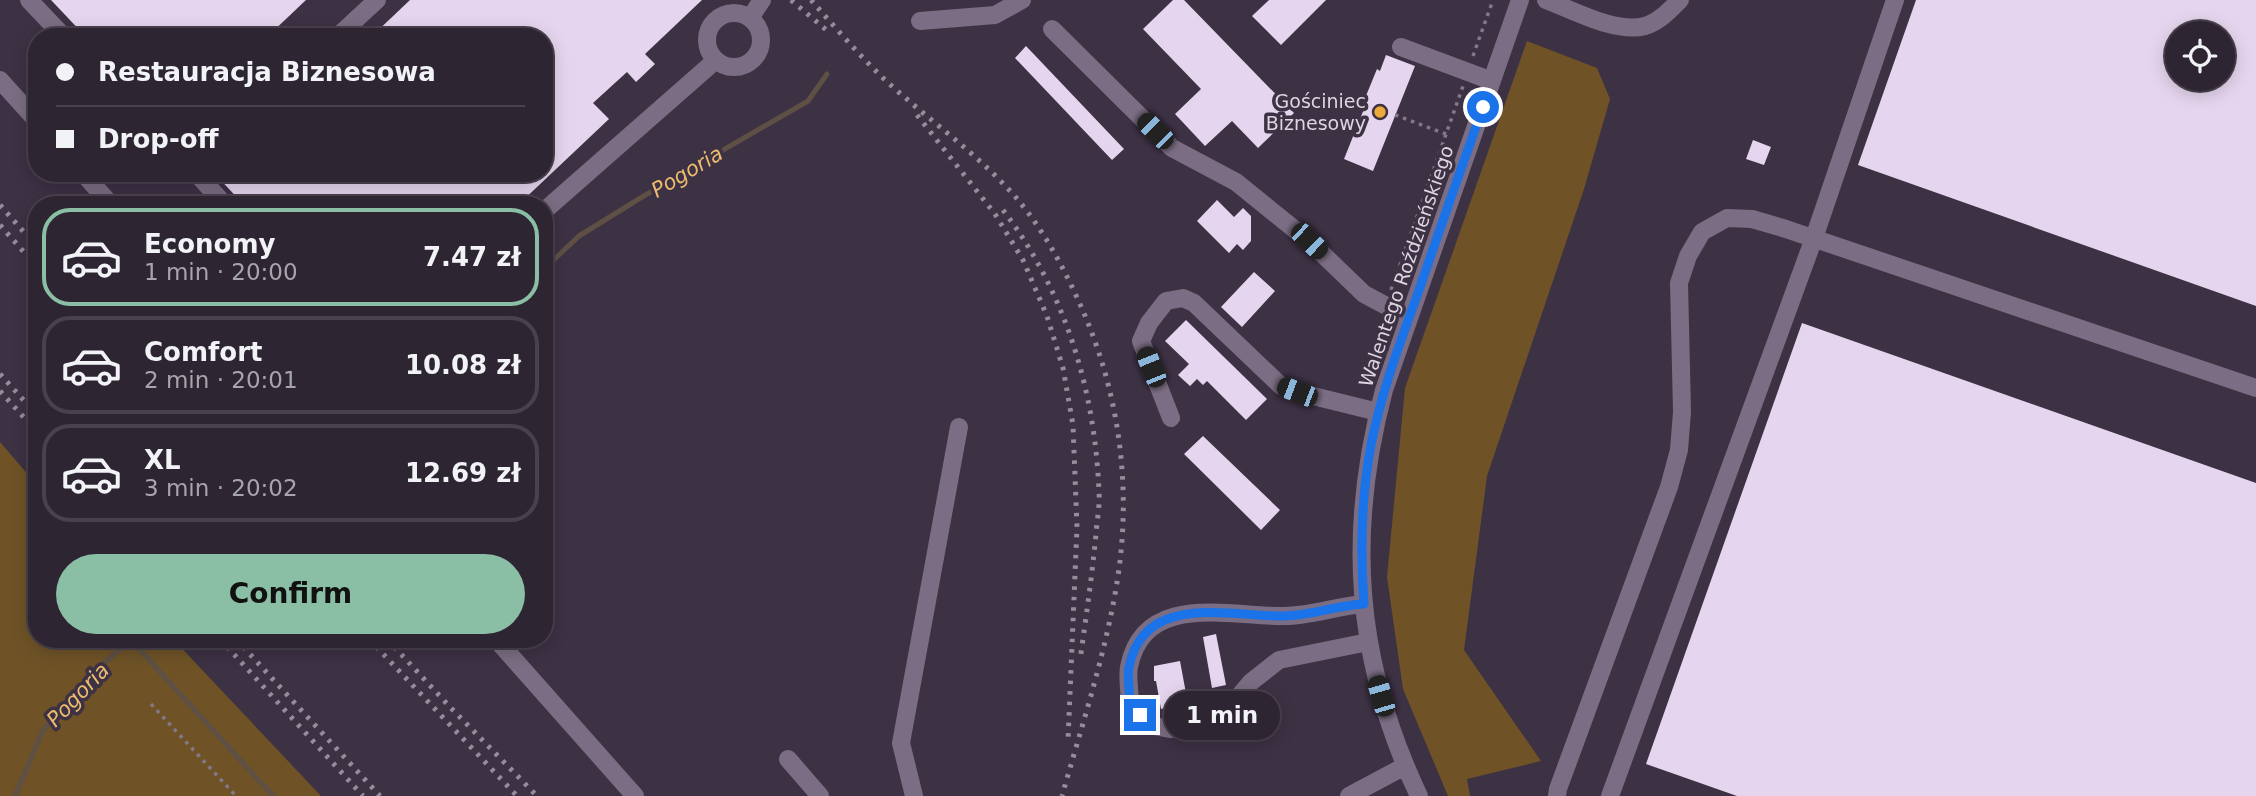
<!DOCTYPE html>
<meta charset="utf-8">
<style>
body{margin:0;font-family:"DejaVu Sans",sans-serif;background:#362d3b;color:#f1f3f6;height:100vh;display:flex;flex-direction:column;font-size:26px;white-space:nowrap}
*{box-sizing:border-box;margin:0}
p{font-size:23px;color:#a7a5ac}
.icon{flex:none;width:38px;height:38px;fill:none;stroke:currentColor;stroke-width:2;stroke-linecap:round;stroke-linejoin:round}
.map{position:relative;flex:1;overflow:hidden}
.sheet{position:absolute;left:28px;top:196px;width:525px;height:452px;display:flex;flex-direction:column;background:#2e2533;border-radius:28px;box-shadow:0 4px 18px #0003,0 0 0 2px #49424e}
.sheet>*{flex:none}
.guide{position:absolute;left:28px;top:28px;width:525px;height:154px;border-radius:28px;box-shadow:0 4px 18px #0003,0 0 0 2px #49424e;display:grid;align-content:center;height:154px;padding:0 28px;background:#2e2533}
.fabs{position:absolute;left:2165px;top:21px;display:grid;gap:14px}
.fabs a{display:grid;place-items:center;width:70px;height:70px;border-radius:50%;background:#2e2533;box-shadow:0 4px 18px #0003,0 0 0 2px #49424e;font-size:35px}
.end{position:absolute;width:32px;height:32px;margin:-16px;border:9px solid #1a73e8;background:#fff;box-shadow:0 0 0 4px #fff}
.from{border-radius:50%}
.bubble{position:absolute;height:49px;border-radius:24px;background:#2e2533;box-shadow:0 4px 18px #0003,0 0 0 2px #49424e;font-size:23px;font-weight:700;line-height:49px;text-align:center}
.car{position:absolute;width:21px;height:42px;margin:-21px -10px;border-radius:9px;box-shadow:0 0 5px 2px #0007;background:linear-gradient(#222 24%,#8ab4d8 0 40%,#222 0 76%,#8ab4d8 0 86%,#222 0)}
.guide b{display:flex;align-items:center;gap:24px;height:66px;font-size:26px}
.guide b+b{border-top:2px solid #49424e}
.guide i{width:18px;height:18px;background:#f1f3f6}
ul{padding:12px 0 0;list-style:none}
li{display:flex;align-items:center;gap:21px;height:98px;margin:0 14px 10px;padding:0 14px;border:4px solid #49424e;border-radius:28px}
li div{flex:1}
li b{display:block;font-size:26px}
li em{font-style:normal;font-weight:700}
li.selected{border-color:#8abfa5}
li>.icon{width:63px;height:63px;stroke-width:1.5}
.button{display:flex;gap:14px;margin-top:auto;padding:14px 28px}
.button a{flex:1;height:80px;border-radius:42px;background:#8abfa5;color:#111;font-size:28px;font-weight:700;line-height:80px;text-align:center}
.map>svg:first-child{display:block}
.green{fill:#6f5327}
.lines{fill:none;stroke-linecap:round;stroke-linejoin:round}
.stream{stroke:#5e5044;stroke-width:5}
.building{fill:#e5d5ee;fill-rule:evenodd}
.path{stroke:#827888;stroke-width:3.5;stroke-dasharray:3.5 5;stroke-linecap:butt}
.minor{stroke:#7b6d83;stroke-width:18}
.rail{stroke:#968d9c;stroke-width:5;stroke-dasharray:3.5 7;stroke-linecap:butt}
.route{stroke:#1a73e8;stroke-width:9}
.poi-dot{fill:#ebaa39;stroke:#3d3144;stroke-width:2.5}
.labels{text-anchor:middle;stroke-width:7;stroke-linejoin:round;paint-order:stroke}
.poi-label{font-size:19px;fill:#ddd5e2;stroke:#3d3144;text-anchor:end}
.street-label{font-size:19px;fill:#ddd5e2;stroke:#3d3144}
.water-label{font-size:21px;font-style:italic;fill:#edbb6e;stroke:#3d3144}
</style>
<div class="map">
<svg width="2256" height="796" viewBox="0 0 2256 796">
<rect width="100%" height="100%" fill="#3d3144"/>
<path class="green" d="M1527,41l70,27 13,31 -26,90 -97,287 -23,174 77,111 -74,18 3,17h-22l-45,-107 -16,-112 18,-189z
M0,442l37,43v154h136l148,157h-321z"/>
<g class="lines">
<path class="stream" d="M544,269l35,-33 63,-39 166,-96 19,-27
M131,640l142,156
M15,796l28,-66 63,-69 27,-22"/>
</g>
<path class="building" d="M51,0h255l-39,37h-181z
M410,0h292l-57,54 10,10 -19,18 -9,-10 -34,31 16,16 -91,86h-274l-30,-32h330v-136h-173z
M1173,0h11l110,113 -36,35 -26,-27 -27,25 -30,-32 26,-25 -58,-60z
M1269,0h57l-45,45 -29,-29z
M1916,0h340v306l-398,-141zM2177,33h45v46h-45z
M1026,46l98,103 -12,11 -97,-102z
M1386,55l29,11 -42,105 -29,-12 20,-50 -3,-1 16,-39 3,2z
M1753,140l18,7 -7,18 -18,-6z
M1217,200l17,17 9,-9 8,8v25l-8,9 -6,-6 -8,9 -32,-32z
M1254,272l21,19 -33,36 -21,-20z
M1186,320l81,79 -21,21 -39,-39 -4,4 -6,-6 -7,7 -12,-11 11,-11 -24,-23z
M1802,323l454,160v313h-519l-91,-32z
M1203,436l77,74 -19,20 -77,-76z
M1216,634l10,51 -14,3 -9,-51z
M1180,661l8,43 -27,5 -5,-28h-2v-15z"/>
<g class="lines">
<path class="path" d="M1473,56l20,-56
M1395,115l51,19
M1391,290l72,-204
M151,704l85,92"/>
<path class="minor" d="M29,0l35,37
M1546,0c27,10 70,34 99,26 14,-4 25,-16 35,-26
M707 40a27 27 0 1 1 54 0a27 27 0 1 1-54 0Z
M750,18l12,-18
M920,21l75,-6 27,-15
M1052,29l120,119 64,34 73,59 55,53 45,24
M337,37l40,-37
M1401,47l91,34
M0,80l37,41
M83,173l28,32
M196,173l29,32
M544,211l172,-151
M1171,418l-30,-77 8,-18 17,-22 17,-3 11,5 87,83 16,6 81,20
M1364,604c-27,2 -53,12 -80,12 -53,1 -140,-25 -155,51 -2,11 1,26 1,38l19,20 21,4 27,-4 32,-17 22,-26 28,-22 89,-18
M496,639l139,157
M788,759l32,37
M914,796l-13,-53 58,-316
M1349,796l56,-30
M1419,796c-64,-135 -73,-262 -35,-406l136,-390
M1557,796l1,-7 111,-302 10,-37 3,-38 -3,-129 9,-27 14,-24 25,-14 25,1 34,10 470,159
M1610,796l204,-558 81,-238"/>
<path class="rail" d="M791,0l40,34
M811,0c23,26 47,54 72,78 43,40 90,72 130,116 28,32 49,70 66,108 39,85 53,181 39,274 -11,73 -36,149 -56,220
M917,115l78,99 28,46 24,56 16,52 10,57 4,102 -9,214
M0,205l37,42
M1003,210c62,81 92,180 96,282 1,14 -2,28 -3,42 -4,42 -10,84 -16,126
M0,225l37,42
M0,374l37,41
M0,391l37,41
M220,639l143,157
M236,639l144,157
M369,639l148,157
M387,639l63,68 87,89"/>
</g>
<g class="lines">
<path class="route" d="M1140,715l-10,-10c0,-12 -3,-27 -1,-38 15,-76 102,-50 155,-51 27,0 53,-11 80,-12 -4,-54 -3,-106 7,-159 10,-52 29,-102 47,-152 21,-62 43,-124 65,-186"/>
</g>
<circle class="poi-dot" cx="1380" cy="112" r="7"/>
<g class="labels">
<g class="poi-label">
<text x="1366" y="108">Gościniec<tspan x="1366" dy="22">Biznesowy</tspan></text>
</g>
<g class="street-label">
<text transform="translate(1406 266) rotate(-71)" y="7">Walentego Roździeńskiego</text>
</g>
<g class="water-label">
<text transform="translate(687 172) rotate(-31)" y="7">Pogoria</text>
<text transform="translate(78 695) rotate(-46)" y="7">Pogoria</text>
</g>
</g>
</svg>
<div class="fabs">
<a><svg class="icon" aria-label="locate" viewBox="0 0 24 24"><circle cx="12" cy="12" r="6"/><path d="M12 2v4M12 18v4M2 12h4M18 12h4"/></svg></a>
</div>
<i class="end from" style="left:1483px;top:107px"></i>
<i class="end" style="left:1140px;top:715px"></i>
<div class="bubble" style="left:1164px;top:691px;width:116px">1 min</div>
<i class="car" style="left:1155px;top:131px;rotate:315deg"></i>
<i class="car" style="left:1309px;top:241px;rotate:134deg"></i>
<i class="car" style="left:1151px;top:367px;rotate:338deg"></i>
<i class="car" style="left:1297px;top:392px;rotate:291deg"></i>
<i class="car" style="left:1381px;top:696px;rotate:344deg"></i>
<div class="guide">
<b><i class="from"></i>Restauracja Biznesowa</b>
<b><i></i>Drop-off</b>
</div>
<section class="sheet">
<ul>
<li class="selected"><svg class="icon" aria-label="car" viewBox="0 0 24 24"><path d="M5 17H2v-5l4-1 3-4h7l3 4 3 1v5h-3M9 17h6M6 11h13"/><circle cx="7" cy="17" r="2"/><circle cx="17" cy="17" r="2"/></svg><div><b>Economy</b><p>1 min · 20:00</p></div><em>7.47 zł</em></li>
<li><svg class="icon" aria-label="car" viewBox="0 0 24 24"><path d="M5 17H2v-5l4-1 3-4h7l3 4 3 1v5h-3M9 17h6M6 11h13"/><circle cx="7" cy="17" r="2"/><circle cx="17" cy="17" r="2"/></svg><div><b>Comfort</b><p>2 min · 20:01</p></div><em>10.08 zł</em></li>
<li><svg class="icon" aria-label="car" viewBox="0 0 24 24"><path d="M5 17H2v-5l4-1 3-4h7l3 4 3 1v5h-3M9 17h6M6 11h13"/><circle cx="7" cy="17" r="2"/><circle cx="17" cy="17" r="2"/></svg><div><b>XL</b><p>3 min · 20:02</p></div><em>12.69 zł</em></li>
</ul>
<div class="button"><a>Confirm</a></div>
</section>
</div>
